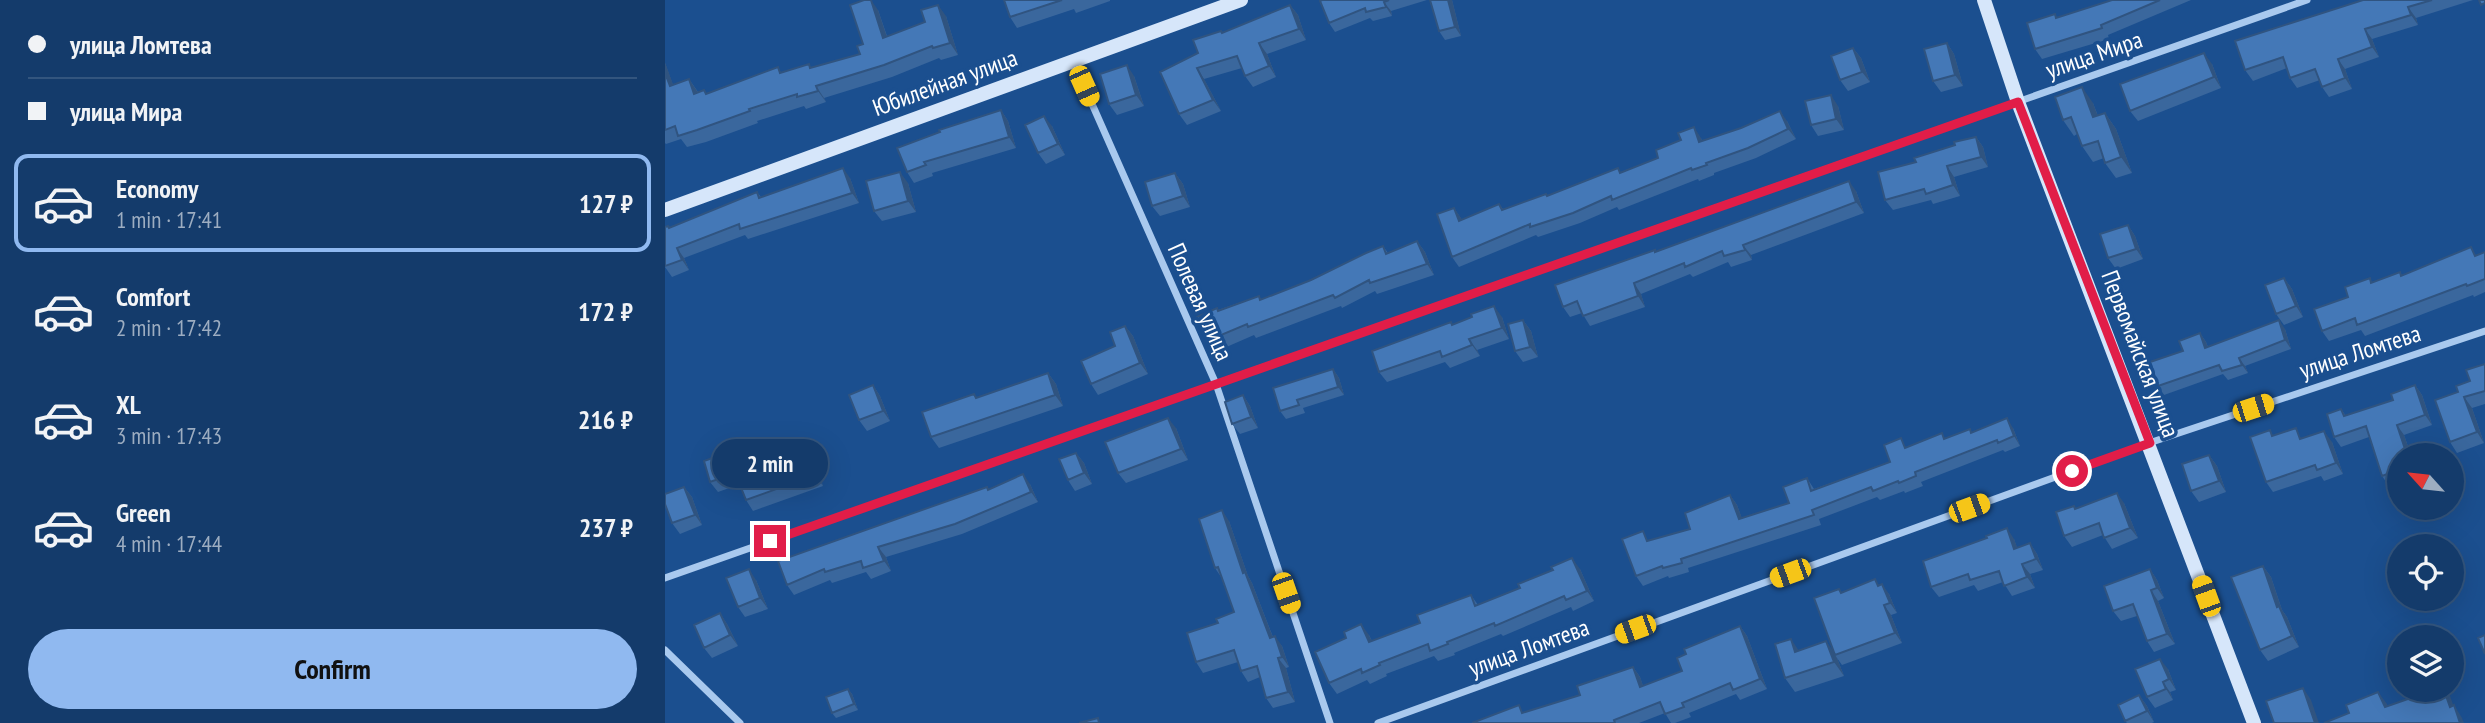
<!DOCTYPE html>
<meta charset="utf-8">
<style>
body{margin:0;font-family:"PT Sans Narrow",sans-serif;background:#1d4271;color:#f1f3f6;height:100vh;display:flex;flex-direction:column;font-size:26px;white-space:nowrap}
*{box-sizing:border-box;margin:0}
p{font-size:23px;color:#9dadc1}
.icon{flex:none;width:38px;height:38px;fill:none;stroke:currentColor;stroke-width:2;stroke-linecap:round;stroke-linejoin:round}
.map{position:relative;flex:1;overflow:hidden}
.side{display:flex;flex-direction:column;background:#143b6b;width:665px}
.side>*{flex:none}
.hud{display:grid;align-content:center;height:154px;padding:0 28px;background:#143b6b}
.needle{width:46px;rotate:297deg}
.buttons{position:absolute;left:1722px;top:443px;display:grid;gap:14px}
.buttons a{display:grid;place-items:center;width:77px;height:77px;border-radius:50%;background:#143b6b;box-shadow:0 7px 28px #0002,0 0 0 2px #33557e;font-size:35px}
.end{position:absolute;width:32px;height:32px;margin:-16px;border:9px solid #e11d48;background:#fff;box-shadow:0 0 0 4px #fff}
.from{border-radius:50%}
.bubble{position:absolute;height:49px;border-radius:24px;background:#143b6b;box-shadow:0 7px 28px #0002,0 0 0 2px #33557e;font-size:23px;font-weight:700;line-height:49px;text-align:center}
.car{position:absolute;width:21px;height:42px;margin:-21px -10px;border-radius:9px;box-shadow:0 0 5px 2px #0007;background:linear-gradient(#f5c518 24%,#345 0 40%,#f5c518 0 76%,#345 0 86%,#f5c518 0)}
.hud b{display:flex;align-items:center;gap:24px;height:66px;font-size:26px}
.hud b+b{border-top:2px solid #33557e}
.hud i{width:18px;height:18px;background:#f1f3f6}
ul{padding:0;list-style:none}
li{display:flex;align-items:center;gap:21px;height:98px;margin:0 14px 10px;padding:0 14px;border:4px solid transparent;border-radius:14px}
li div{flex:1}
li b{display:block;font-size:26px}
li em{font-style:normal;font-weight:700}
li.on{border-color:#90b9f0}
li>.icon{width:63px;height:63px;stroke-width:1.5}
.button{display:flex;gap:14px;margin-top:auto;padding:14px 28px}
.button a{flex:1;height:80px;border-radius:42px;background:#90b9f0;color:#111;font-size:28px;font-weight:700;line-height:80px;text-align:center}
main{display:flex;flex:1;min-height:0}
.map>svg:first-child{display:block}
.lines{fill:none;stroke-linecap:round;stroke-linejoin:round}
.street{stroke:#a9c9ee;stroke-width:7}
.secondary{stroke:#d6e6fa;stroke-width:14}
.wall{fill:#3a679d}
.shaded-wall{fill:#305480}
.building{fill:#4478b7;stroke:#305480;stroke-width:2}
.route{stroke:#e11d48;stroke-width:9}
.labels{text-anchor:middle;stroke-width:7;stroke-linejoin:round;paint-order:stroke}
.street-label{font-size:24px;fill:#fff;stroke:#1b4f8f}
</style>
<main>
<section class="side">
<div class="hud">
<b><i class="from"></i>улица Ломтева</b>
<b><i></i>улица Мира</b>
</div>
<ul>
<li class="on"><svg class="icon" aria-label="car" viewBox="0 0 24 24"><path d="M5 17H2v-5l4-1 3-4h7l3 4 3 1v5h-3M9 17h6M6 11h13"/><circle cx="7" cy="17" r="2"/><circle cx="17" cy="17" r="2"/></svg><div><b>Economy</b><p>1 min · 17:41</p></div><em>127 ₽</em></li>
<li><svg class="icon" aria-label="car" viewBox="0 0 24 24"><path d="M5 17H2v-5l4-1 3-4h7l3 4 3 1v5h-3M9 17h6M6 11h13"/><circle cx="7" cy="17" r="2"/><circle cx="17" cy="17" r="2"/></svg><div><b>Comfort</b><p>2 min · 17:42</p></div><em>172 ₽</em></li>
<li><svg class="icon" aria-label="car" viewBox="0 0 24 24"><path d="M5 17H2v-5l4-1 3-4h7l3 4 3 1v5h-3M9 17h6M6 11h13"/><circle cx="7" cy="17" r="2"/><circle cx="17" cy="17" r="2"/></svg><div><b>XL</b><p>3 min · 17:43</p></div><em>216 ₽</em></li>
<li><svg class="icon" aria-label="car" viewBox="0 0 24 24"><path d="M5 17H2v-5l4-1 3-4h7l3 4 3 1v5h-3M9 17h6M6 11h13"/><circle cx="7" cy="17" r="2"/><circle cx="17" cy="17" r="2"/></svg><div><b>Green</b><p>4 min · 17:44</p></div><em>237 ₽</em></li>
</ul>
<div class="button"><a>Confirm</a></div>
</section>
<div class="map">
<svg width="1820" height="723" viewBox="0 0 1820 723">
<rect width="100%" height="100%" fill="#1b4f8f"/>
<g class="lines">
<path class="street" d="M408,61l143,323 114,339
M0,578l1642,-578
M0,650l75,73
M713,723l771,-280 336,-112"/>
<path class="secondary" d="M1319,0l34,102 236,621
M0,210l576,-210"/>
</g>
<path class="wall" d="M339,0h106v1l-34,12 -2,-4 -57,19 -7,-11z
M657,0h105l-36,11 1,5 -19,5 -3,-3 -35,14 -6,-9z
M765,0h22l9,36 -16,4 -6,-9z
M1447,0h79l-83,35 1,4 -67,20 -7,-10 22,-31z
M1698,0h110l-57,18 2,7 -46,14 7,18 -34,12 7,20 -23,8 -7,-10 -2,-7 -23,8 -7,-10 -3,-10 -34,13 -8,-11z
M625,5l8,10 8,25 -39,14 9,23 -23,10 -8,-11 -3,-8 -38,11 17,32 -34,14 -8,-11 19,-61 25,-20z
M213,10l9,26 59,-20 12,39 -17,5 -2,-2 -47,19 -68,21 2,4 -20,7 -2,-3 -47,15 1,2 -52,19 -19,5 -6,-8 -15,5 -1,-1v-80l8,22 16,-6 9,13 9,2 71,-27 3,6 31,-6 48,-13z
M1282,43l7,11 9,32 -22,6 -8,-11z
M1188,48l8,10 9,24 -22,9 -8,-11z
M1547,64l9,24 -83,33 -8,-10z
M469,76l10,30 -27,9 -8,-11z
M1428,103l5,13 7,-3 11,16 16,44 -16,5 -11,-15 -1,-5 -11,4 -11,-16 -5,-12 -3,2 -11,-16z
M1173,106l6,24 -26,6 -7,-11z
M336,110l7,11 8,27 -84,25 1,3 -19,7 -7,-11z
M1122,121l9,18 -40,19 -42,15v2l-15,6 -1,-2 -79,31 -2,-3 -37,16 -42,14 -2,-2 -77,32 -7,-10 2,-49 8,12 37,-16 4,5 118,-37 37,-14 43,-20 1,3z
M387,126l13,29 -19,9 -8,-11z
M1311,137l7,10 5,20 -34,10 6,19 -27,8 -2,-4 -38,10 -8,-10 70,-55z
M510,173l8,11 7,23 -30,9 -8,-10z
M185,178l9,25 -111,36 -3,-4 -61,23 5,12 -17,7 -7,-10v-40l5,1 87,-36 4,5z
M243,183l8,29 -34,9 -8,-10z
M1191,191l8,22 -113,42 1,5 -21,7 -3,-5 -35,15 -3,-3 -49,20 4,13 -55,19 -8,-13 -12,4 -7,-10 93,-55z
M1463,225l7,11 8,23 -27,10 -8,-11z
M752,241l8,11 9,23 -57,19 -2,-3 -33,17 -1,-2 -85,32 -2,-3 -39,17 -8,-11 11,-31 41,-14 2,4 50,-20 72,-34 5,7z
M1820,252v40l-11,5 -1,-2 -108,41 -4,-6 -32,11 -7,-10 26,-34 25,-15 29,-6 75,-21z
M1619,278l8,11 11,28 -19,8 -8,-11z
M837,317l7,22 -32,11 3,6 -30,12 -5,-6 -58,20 -8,-10 73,-47z
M858,320l8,11 7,26 -15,5 -8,-11z
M460,326l8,10 15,38 -50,21 -7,-11 24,-38z
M1620,329l6,20 -46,17 3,7 -20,7 -5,-6 -59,21 -6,-9 25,-35 17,-18 6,9 2,5z
M1820,364v40l-13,4 12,35 -27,10 -7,-11 8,-50 12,-11z
M668,369l6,9 5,17 -41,13 2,5 -19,6 -6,-8z
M383,373l8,11 7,22 -124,42 -8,-11 46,-39z
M208,385l7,11 10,25 -23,10 -8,-11z
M1750,385l7,10 10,30 -28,10 7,20h-12v27l-10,4 -7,-10 -13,-39 -28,10 -7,-10 7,-28 5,7 47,-16z
M578,395l7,11 8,22 -18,6 -8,-10z
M511,428l12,32 -62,23 -8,-10z
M1348,428l7,18 -15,6 -2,-2 -82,32 2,4 -18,7 -1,-2 -24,9 -3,-3 -58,22 2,6 -133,43 1,4 -20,6 -1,-2 -25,10 -7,-10 14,-36 40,-11 40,-34 7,10 5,14 47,-16 18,-25 7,11 76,-27 17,-15 38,-9 25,-9 2,4z
M1609,435l58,7 11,32 -19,7 -3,-5 -48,16 -7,-10z
M141,448l7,11 10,27 -70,25 -7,-11 14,-35z
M411,453l8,10 8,21 -17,7 -7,-11z
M1544,455l8,11 9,26 -27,10 -8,-11z
M66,465l7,20 -20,7 -8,-10z
M365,484l8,18 -76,32 -76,23 5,14 -20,8 -5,-7 -34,11 -2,-3 -36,15 -7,-10 200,-98 2,3z
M19,487l8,10 10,28 -22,9 -8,-11z
M1459,503l14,35 -26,11 -9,-14 -31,12 -8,-11z
M564,521l19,55 4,7 21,54 9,9 7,21 -3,1 9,34 -22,6 -7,-10 -6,-21 -12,5 -7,-11 -3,-9 -35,11 -7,-11 22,-39 16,-11 -13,-35 -6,-9z
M1349,539l3,9 13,-5 7,11 6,16 -13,4 5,14 -23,8 -9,-14 -25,9 -4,-6 -35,12 -8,-10z
M1598,566l8,11 11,33 5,7 12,30 -31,14 -8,-11z
M915,569l14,32 -21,10 -2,-4 -68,29 -2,-2 -47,19 1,2 -17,6 -4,-5 -48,18 1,2 -17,8 -3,-4 -30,14 -8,-11 40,-48 3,6 48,-18 51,-28 7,10 42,-17z
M1485,569l7,11 7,18 -6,3 17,43 -21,8 -7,-11 -10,-25 -16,5 -8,-10z
M91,580l12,29 -23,8 -7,-10z
M1214,585l10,9 8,19 -6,2 11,28 -60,22 -5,-7 7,18 -49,16 -10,-14 13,-28 36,2 8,-59z
M55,613l7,11 11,22 -26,12 -8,-10z
M1075,626l7,10 20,53 -27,11 -4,-6 -47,19 2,4 -16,6h-4l-6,-10 -26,10h-167l52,-11 56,-17 53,-28 7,10 3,9 39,-15 4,-17z
M1503,669l8,21 -6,2 3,8 -18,8 -8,-11z
M183,689l4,5 6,16 -22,8 -4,-5z
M1474,695l8,11 7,16 -2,1h-25l-2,-2z"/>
<path class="shaded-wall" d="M206,0l7,10 13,39 -8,-11z
M783,0h4l9,36 -6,-9z
M719,2l7,9 1,5 -6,-9z
M273,5l8,11 12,39 -8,-12z
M625,5l8,10 8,25 -7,-11z
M1743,7l8,11 2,7 -7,-10z
M1700,29l7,10 7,18 -7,-10z
M594,43l8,11 9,23 -7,-11z
M1282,43l7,11 9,32 -8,-11z
M1188,48l8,10 9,24 -8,-10z
M1539,53l8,11 9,24 -7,-11z
M1673,59l7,10 7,20 -7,-11z
M0,63l1,2 12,33 -8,-12 -5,-13z
M462,65l7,11 10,30 -8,-11z
M532,68l7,11 17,32 -8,-11z
M24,79l8,12 5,14 -8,-11z
M151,86l8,12 2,4 -8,-11z
M1417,87l11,16 11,30 -11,-16z
M1166,95l7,11 6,24 -8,-11z
M336,110l7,11 8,27 -7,-11z
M1115,111l7,10 9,18 -8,-10z
M1440,113l11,16 16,44 -11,-16z
M379,116l8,10 13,29 -7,-11z
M1029,127l7,11 5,14 -7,-10z
M1311,137l7,10 5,20 -7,-10z
M1282,166l7,11 6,19 -7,-11z
M178,168l7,10 9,25 -7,-10z
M235,172l8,11 8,29 -8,-11z
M510,173l8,11 7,23 -7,-11z
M1184,181l7,10 8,22 -8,-11z
M789,208l7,10 5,14 -7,-11z
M1463,225l7,11 8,23 -7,-10z
M752,241l8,11 9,23 -7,-11z
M1078,245l8,10 1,5 -7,-10z
M12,248l7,10 5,12 -7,-10z
M1619,278l8,11 11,28 -7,-11z
M969,283l7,11 4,13 -7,-11z
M829,306l8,11 7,22 -7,-11z
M858,320l8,11 7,26 -8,-10z
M1614,320l6,9 6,20 -6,-9z
M460,326l8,10 15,38 -8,-11z
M1535,333l6,9 5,14 -6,-8z
M804,339l8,11 3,6 -8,-11z
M1574,358l6,8 3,7 -6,-8z
M668,369l6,9 5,17 -6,-8z
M383,373l8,11 7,22 -8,-11z
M208,385l7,11 10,25 -7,-10z
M1750,385l7,10 10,30 -7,-10z
M578,395l7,11 8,22 -7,-11z
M1799,397l8,11 12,35 -7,-11z
M503,418l8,10 12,32 -7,-11z
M1342,418l6,10 7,18 -6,-10z
M1732,425l7,10 7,20h-4z
M1659,431l8,11 11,32 -7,-11z
M141,448l7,11 10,27 -8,-11z
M411,453l8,10 8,21 -8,-11z
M58,454l8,11 7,20 -8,-10z
M1544,455l8,11 9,26 -7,-11z
M358,474l7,10 8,18 -7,-10z
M19,487l8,10 10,28 -7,-10z
M1452,493l7,10 14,35 -8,-10z
M1065,495l7,10 9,24 -7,-10z
M557,510l7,11 19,55 4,7 25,65 -7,-10 -27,-65z
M1342,528l7,11 8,21 -8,-11z
M1365,543l7,11 6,16 -7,-11z
M213,547l8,10 5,14 -7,-10z
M907,558l8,11 14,32 -7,-10z
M1357,564l8,10 5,14 -8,-11z
M1598,566l8,11 11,33 5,7 12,30 -7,-11 -15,-29z
M84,569l7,11 12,29 -8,-11z
M1485,569l7,11 7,18 -7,-10z
M1217,584l7,10 8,19 -7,-10z
M1486,590l7,11 17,43 -8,-10z
M1219,605l7,10 11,28 -7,-10z
M55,613l7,11 11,22 -8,-11z
M696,624l8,11 8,18 -8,-11z
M1075,626l7,10 20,53 -7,-10z
M610,636l7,10 7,21 -7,-10z
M1126,639l10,15 -6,-2z
M1161,641l10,14h-1l2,3 7,18 -10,-14z
M613,658l8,10 9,34 -7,-10z
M1495,659l8,10 8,21 -7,-11z
M968,667l7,10 7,20 -7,-10z
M1498,682l7,10 3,8 -7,-11z
M1638,688l8,12 8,23h-4z
M183,689l4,5 6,16 -4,-6z
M1779,690h4l10,29 -8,-12z
M1713,692l9,12 6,16 -8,-13z
M1474,695l8,11 7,16 -7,-11z
M1789,705l8,13 2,5h-4z"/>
<path class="building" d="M199,0h7l12,38 42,-16 -4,-12 17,-5 12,38 -17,5 -1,-2 -48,19 -68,21 2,5 -21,6v-3l-48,15 1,2 -53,19 -19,6 -3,-10 -10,4v-57l5,13 19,-7 5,15 10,-4 2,4 72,-27 2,6 29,-9 1,4 50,-14 -3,-8 6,-2 -13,-39z
M339,0h58l-52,17z
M657,0h67l-5,2 2,5 -20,5 -1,-4 -36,15 -9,-22z
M765,0h18l7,27 -16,4z
M1447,0h48l-59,25 1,3 -67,21 -8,-26 28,-9 1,4z
M1698,0h69l-24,7 3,8 -46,14 7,18 -34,12 7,19 -23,9 -7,-18 -25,9 -7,-21 -38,13 -10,-29z
M1814,0h6v3l-4,2z
M625,5l9,24 -40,14 10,23 -24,10 -8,-20 -40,12 16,32 -34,14 -19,-42 38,-19 -5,-13 28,-9 1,2z
M1282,43l8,32 -22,6 -9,-32z
M1188,48l9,24 -22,8 -9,-24z
M1539,53l10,24 -84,34 -10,-27z
M462,65l9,30 -27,9 -9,-30z
M1417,87l11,30 12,-4 16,44 -16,6 -7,-22 -16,5 -11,-29 -8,3 -8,-23z
M1166,95l5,24 -25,6 -6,-24z
M336,110l8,27 -85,25 2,3 -19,7 -10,-24 43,-16 -1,-2z
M1115,111l8,18 -40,19 -42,15 1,2 -15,5 -1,-2 -79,32 -1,-4 -38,17 -43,14v-3l-78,33 -15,-43 17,-6 5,13 40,-17 3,6 44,-16 1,2 71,-28 2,5 38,-15 -2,-8 25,-10 -3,-7 16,-6 5,15 42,-14z
M379,116l14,28 -20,9 -13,-28z
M1311,137l5,20 -34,9 6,19 -27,9 -2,-5 -39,11 -7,-28 38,-10 -2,-4 41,-13 -1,-3z
M178,168l9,25 -112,36 -1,-5 -62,24 5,12 -17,6v-39l3,-1 1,2 88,-36 2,6z
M235,172l8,29 -34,10 -8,-30z
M510,173l8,23 -31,10 -7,-24z
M1184,181l7,21 -113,43 2,5 -21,6 -2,-5 -37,16 -1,-4 -50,20 4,13 -55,20 -6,-15 -14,6 -8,-22 100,-35v2z
M1463,225l8,24 -28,9 -8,-24z
M752,241l10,23 -57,19 -1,-3 -34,18 -2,-3 -85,32 -1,-3 -40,17 -10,-24 20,-9 1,3 41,-15 1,4 51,-20 55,-27 17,-7 3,8z
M1806,247l4,9 10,-4v27l-18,7 -1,-2 -109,41 -2,-7 -33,13 -8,-22 34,-12 -3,-10 25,-9 1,5 29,-11 1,4z
M1619,278l12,28 -20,8 -11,-29z
M829,306l8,22 -33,11 3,6 -30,12 -2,-6 -61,21 -7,-21 79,-29 1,3 20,-8 -1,-3z
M858,320l7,27 -15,4 -7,-27z
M1614,320l6,20 -46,18 3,7 -20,6 -3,-6 -61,21 -8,-24 33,-11 -4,-10 21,-8 5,15z
M460,326l15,37 -49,21 -10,-23 34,-15 -5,-14z
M1820,364v27l-21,6 13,35 -27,10 -15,-42 23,-8 -2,-6 14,-5 -4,-11z
M668,369l5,18 -41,13 2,5 -19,6 -7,-23z
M383,373l7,22 -124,42 -9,-25 52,-18 2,4z
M208,385l10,26 -24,9 -10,-25z
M1750,385l10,30 -28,10 10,30h-8v15l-17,6 -16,-50 -32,11 -7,-23 14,-5 3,7 49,-16 -2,-6z
M578,395l8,22 -19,7 -7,-22z
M503,418l13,31 -63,24 -13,-31z
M1342,418l7,18 -16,7 -1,-3 -82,32 1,4 -17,7 -1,-2 -25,10 -2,-4 -59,23 2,5 -133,44 1,4 -19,5 -1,-2 -26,10 -14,-37 21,-8 4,10 43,-12 -5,-16 45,-18 9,24 50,-16 -6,-16 24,-9 4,13 79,-29 -6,-17 17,-7 4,10 37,-15 2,6 26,-10 1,4z
M1631,428l4,11 24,-8 12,32 -19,7 -2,-5 -49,17 -16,-45 20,-7 2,6z
M141,448l9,27 -69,25 -12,-30 23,-9 2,4z
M411,453l8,20 -16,7 -9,-21z
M58,454l7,21 -20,7 -6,-21z
M1544,455l10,26 -28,10 -9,-27z
M358,474l8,18 -76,32 -77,23 6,14 -21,7 -2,-7 -36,11 -1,-3 -37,16 -9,-24 209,-74 1,3z
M19,487l11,28 -23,8 -7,-19v-10z
M1452,493l13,35 -26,10 -5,-15 -35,13 -8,-24 18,-6 1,3z
M557,510l21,63 2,-1 25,66 5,-2 7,21 -4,1 10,34 -22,6 -9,-32 -16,5 -7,-21 -38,12 -9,-29 31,-10 -2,-4 18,-7 -16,-45 -3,1 -16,-49z
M1342,528l7,21 16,-6 6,16 -14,5 5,13 -23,9 -5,-15 -29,9 -2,-6 -37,13 -8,-26 64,-23 -1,-2z
M907,558l15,33 -21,9 -2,-4 -69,30 -1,-3 -47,19 1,2 -18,7 -2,-7 -49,19 1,2 -18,8 -1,-4 -32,14 -14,-31 31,-14 -2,-6 17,-8 8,18 51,-19 -3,-8 54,-20 4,11 45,-18 -2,-4 35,-14 -2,-3z
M1598,566l14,41 2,-1 13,30 -32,14 -29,-73z
M84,569l11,29 -22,9 -12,-29z
M1485,569l7,19 -6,2 16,44 -20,7 -14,-37 -20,7 -9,-25z
M1210,579l3,7 4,-2 8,19 -6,2 11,28 -60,22 -21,-57 25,-9 2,4z
M55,613l10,22 -26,13 -10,-23z
M1075,626l20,53 -27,11 -3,-7 -48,20 2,4 -19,7 -5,-12 -46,18 1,3h-143l47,-18 3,8 58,-18 -3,-9 56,-19 7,20 42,-16 -5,-13 9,-4 -2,-5z
M1820,635v19l-7,-16z
M1126,639l4,13 31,-11 8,21 -49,16 -10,-34z
M1495,659l9,20 -6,3 3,7 -19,8 -12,-28z
M1638,688l12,35h-41l-8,-22z
M183,689l6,15 -22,9 -6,-16z
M1756,690h23l6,17 4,-2 6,18h-136l25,-10 -3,-8 32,-13 7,15 37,-13z
M1474,695l8,16 -22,10 -7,-16z
M433,718l1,5h-20z"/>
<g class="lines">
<path class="route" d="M105,541l1248,-439 132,341 -78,28"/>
</g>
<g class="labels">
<g class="street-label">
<text transform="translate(1429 55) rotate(-19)" y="8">улица Мира</text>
<text transform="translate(280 83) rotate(-20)" y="8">Юбилейная улица</text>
<text transform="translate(535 302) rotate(66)" y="8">Полевая улица</text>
<text transform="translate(1695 352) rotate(-18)" y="8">улица Ломтева</text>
<text transform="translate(1475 354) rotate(69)" y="8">Первомайская улица</text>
<text transform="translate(864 648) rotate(-20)" y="8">улица Ломтева</text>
</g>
</g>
</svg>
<div class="buttons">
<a><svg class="needle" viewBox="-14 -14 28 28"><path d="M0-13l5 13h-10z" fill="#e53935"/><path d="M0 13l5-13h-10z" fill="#9dadc1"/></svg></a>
<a><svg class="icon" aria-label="locate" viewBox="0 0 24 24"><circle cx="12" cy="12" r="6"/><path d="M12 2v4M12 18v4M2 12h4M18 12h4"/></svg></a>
<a><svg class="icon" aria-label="layers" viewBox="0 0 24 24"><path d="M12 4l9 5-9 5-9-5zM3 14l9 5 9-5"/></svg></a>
</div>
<i class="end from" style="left:1407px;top:471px"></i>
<i class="end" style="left:105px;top:541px"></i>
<div class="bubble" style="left:47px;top:439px;width:116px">2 min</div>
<i class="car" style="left:419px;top:86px;rotate:156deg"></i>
<i class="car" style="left:1588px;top:408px;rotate:72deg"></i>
<i class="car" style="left:1304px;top:508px;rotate:70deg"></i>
<i class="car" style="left:1125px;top:573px;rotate:250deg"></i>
<i class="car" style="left:621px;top:593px;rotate:161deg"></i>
<i class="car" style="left:1541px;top:596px;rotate:340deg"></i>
<i class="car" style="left:970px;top:629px;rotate:250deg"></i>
</div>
</main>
